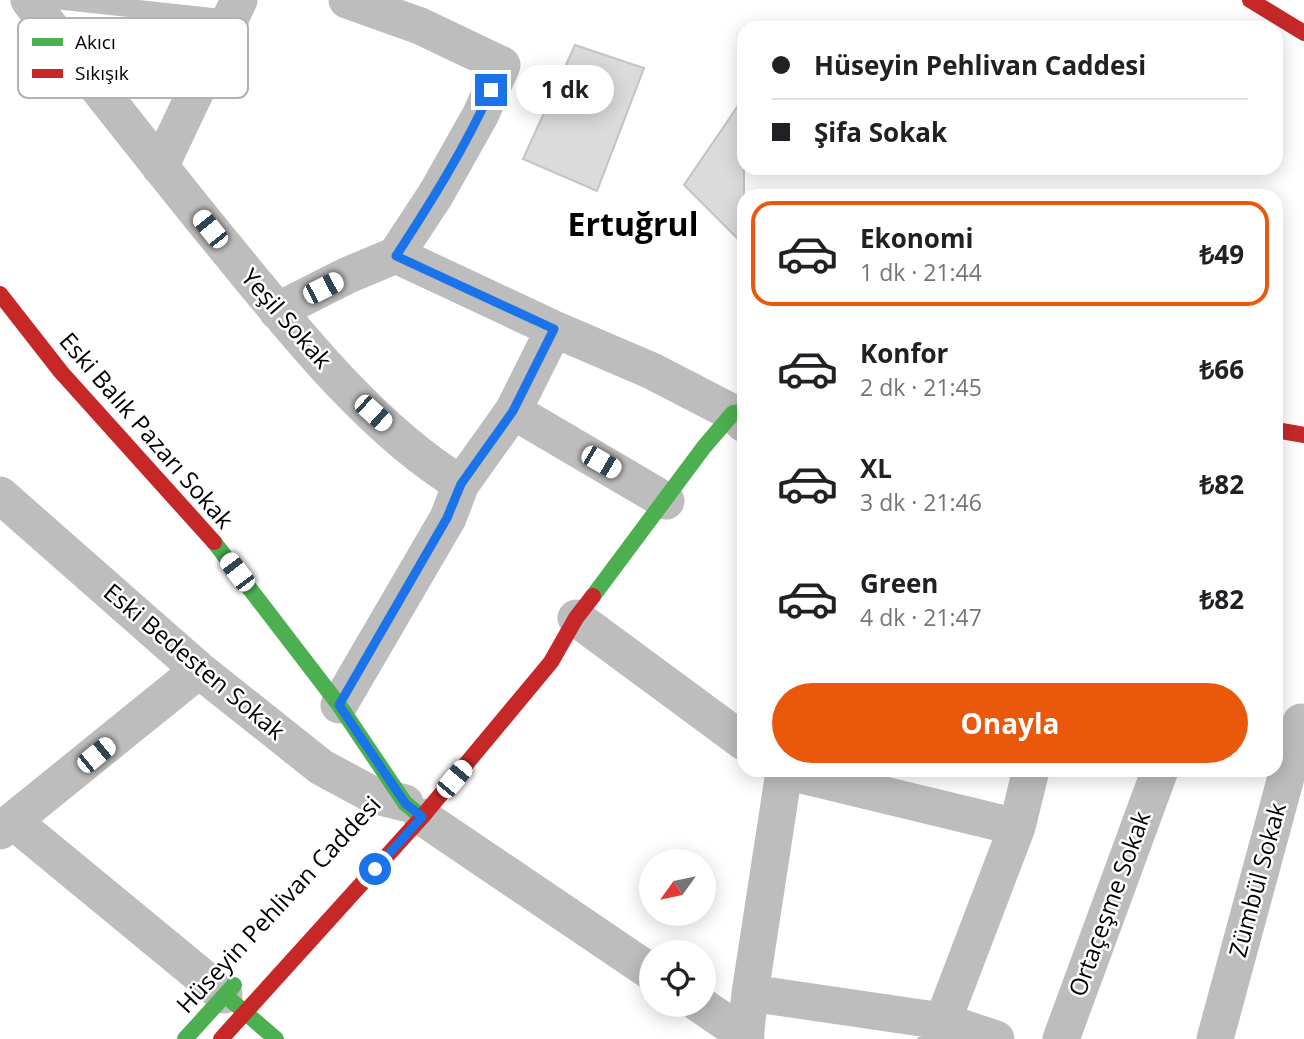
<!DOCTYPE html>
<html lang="tr">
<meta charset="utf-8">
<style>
body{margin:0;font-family:"Open Sans",sans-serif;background:#f6f6f6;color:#202124;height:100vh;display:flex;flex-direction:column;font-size:26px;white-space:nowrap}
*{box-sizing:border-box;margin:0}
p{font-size:23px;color:#757577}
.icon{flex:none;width:38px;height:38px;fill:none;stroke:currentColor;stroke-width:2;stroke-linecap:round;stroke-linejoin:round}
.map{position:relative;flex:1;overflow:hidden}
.drawer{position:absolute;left:737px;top:189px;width:546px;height:588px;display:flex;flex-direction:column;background:#fff;border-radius:21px;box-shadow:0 4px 18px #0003}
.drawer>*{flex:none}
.hud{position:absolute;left:737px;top:21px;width:546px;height:154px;border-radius:21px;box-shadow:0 4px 18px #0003;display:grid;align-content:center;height:154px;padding:0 35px;background:#fff}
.needle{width:46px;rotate:237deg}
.buttons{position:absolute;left:639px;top:849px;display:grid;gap:14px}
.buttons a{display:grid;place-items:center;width:77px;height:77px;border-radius:50%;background:#fff;box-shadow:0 4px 18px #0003;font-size:35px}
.end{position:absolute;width:32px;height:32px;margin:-16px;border:9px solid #1a73e8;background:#fff;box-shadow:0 0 0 4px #fff}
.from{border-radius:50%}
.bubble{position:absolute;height:49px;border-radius:24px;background:#fff;box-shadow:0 4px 18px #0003;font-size:23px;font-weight:700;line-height:49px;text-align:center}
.car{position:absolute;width:21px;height:42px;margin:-21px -10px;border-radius:9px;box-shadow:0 0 5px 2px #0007;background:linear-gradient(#fff 24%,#345 0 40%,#fff 0 76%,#345 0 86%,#fff 0)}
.hud b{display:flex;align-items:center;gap:24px;height:66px;font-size:26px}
.hud b+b{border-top:2px solid #e0e0e0}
.hud i{width:18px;height:18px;background:#202124}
ul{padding:12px 0 0;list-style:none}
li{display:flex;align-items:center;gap:21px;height:105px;margin:0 14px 10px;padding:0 21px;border:4px solid transparent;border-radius:21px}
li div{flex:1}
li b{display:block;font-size:26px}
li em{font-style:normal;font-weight:700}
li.on{border-color:#ea580c}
li>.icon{width:63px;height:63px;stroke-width:1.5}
.button{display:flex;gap:14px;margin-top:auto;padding:14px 35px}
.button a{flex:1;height:80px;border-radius:42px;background:#ea580c;color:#fff;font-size:28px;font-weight:700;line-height:80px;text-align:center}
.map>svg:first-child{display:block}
.building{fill:#dbdbdb;stroke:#c3c3c3;stroke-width:2}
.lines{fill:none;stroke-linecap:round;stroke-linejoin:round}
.lane{stroke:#bdbdbd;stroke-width:18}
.street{stroke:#bdbdbd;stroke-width:37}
.fast{stroke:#4caf50;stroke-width:16}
.jam{stroke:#c62828;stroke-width:16}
.route{stroke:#1a73e8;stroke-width:9}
.labels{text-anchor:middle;stroke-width:5;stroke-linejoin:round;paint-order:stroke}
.street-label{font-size:24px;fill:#000;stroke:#fff}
.district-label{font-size:32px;font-weight:bold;fill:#000;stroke:#fff}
.key{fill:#fff;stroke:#b2b2b2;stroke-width:2}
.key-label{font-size:19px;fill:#000}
</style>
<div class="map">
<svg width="1304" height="1039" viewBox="0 0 1304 1039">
<rect width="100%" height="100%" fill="#fff"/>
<path class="building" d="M575,45l69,23 -47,123 -74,-32z
M744,97v148l-60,-60z"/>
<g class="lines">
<path class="lane" d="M55,0l176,19"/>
<path class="street" d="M29,0c68,87 136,174 206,259 63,77 140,173 226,225
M160,167l79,-167
M396,255l158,74 98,42 81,42 11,11
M277,311l69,-35 50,-21 40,-61 45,-80 21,-49 -82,-39 -73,-26
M513,411l153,90
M0,495l199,175 122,97 52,28 32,8
M576,618l168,124
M339,705l109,-187 13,-34 52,-73 41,-82
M781,770l236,57
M422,817l229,155
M14,822l210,173
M0,831l199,-161
M750,993l192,28 54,18
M699,1004l47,32
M745,1039l5,-46 34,-221
M936,1039l81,-212 14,-57
M1061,1039l99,-269
M1215,1039l86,-317"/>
<path class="fast" d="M214,542l125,163 66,98 17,14
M593,596l111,-149 29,-34 11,-2
M226,996l50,43
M185,1039l49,-54"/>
<path class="jam" d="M1250,0l54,33
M0,294l61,78 153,170
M1276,430l28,5
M221,1039l201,-222 129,-155 25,-44 17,-22"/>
</g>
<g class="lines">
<path class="route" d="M375,869l47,-52 -17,-14 -66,-98 108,-187 14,-34 52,-73 41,-82 -158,-73c35,-54 69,-108 95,-166"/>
</g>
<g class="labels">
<g class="street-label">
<text transform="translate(286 319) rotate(49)" y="8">Yeşil Sokak</text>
<text transform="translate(146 431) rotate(49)" y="8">Eski Balık Pazarı Sokak</text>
<text transform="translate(194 662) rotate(40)" y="8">Eski Bedesten Sokak</text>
<text transform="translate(1258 880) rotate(-75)" y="8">Zümbül Sokak</text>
<text transform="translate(1110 904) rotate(-70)" y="8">Ortaçeşme Sokak</text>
<text transform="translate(279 905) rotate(-47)" y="8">Hüseyin Pehlivan Caddesi</text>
</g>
<g class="district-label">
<text x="633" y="236">Ertuğrul</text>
</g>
</g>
<rect x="18" y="18" width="230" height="80" rx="10" class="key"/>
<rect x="32" y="38" width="31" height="8" fill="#4caf50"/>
<rect x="32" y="69" width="31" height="9" fill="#c62828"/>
<g class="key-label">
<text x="75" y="49">Akıcı</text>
<text x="75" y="80">Sıkışık</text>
</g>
</svg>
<div class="buttons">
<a><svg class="needle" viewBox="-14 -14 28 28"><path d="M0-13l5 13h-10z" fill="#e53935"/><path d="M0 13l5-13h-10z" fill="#757577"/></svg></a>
<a><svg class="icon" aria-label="locate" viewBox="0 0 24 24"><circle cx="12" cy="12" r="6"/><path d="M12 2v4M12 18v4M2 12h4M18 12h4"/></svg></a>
</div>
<i class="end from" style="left:375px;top:869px"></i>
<i class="end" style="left:491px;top:90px"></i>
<div class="bubble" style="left:516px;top:65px;width:98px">1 dk</div>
<i class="car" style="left:210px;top:229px;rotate:321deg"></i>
<i class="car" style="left:323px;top:288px;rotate:63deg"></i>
<i class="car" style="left:373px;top:413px;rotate:132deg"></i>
<i class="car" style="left:601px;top:462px;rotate:120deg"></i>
<i class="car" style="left:237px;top:572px;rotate:323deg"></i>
<i class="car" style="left:96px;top:755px;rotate:51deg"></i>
<i class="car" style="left:454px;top:779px;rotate:40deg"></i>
<div class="hud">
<b><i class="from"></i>Hüseyin Pehlivan Caddesi</b>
<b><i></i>Şifa Sokak</b>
</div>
<section class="drawer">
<ul>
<li class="on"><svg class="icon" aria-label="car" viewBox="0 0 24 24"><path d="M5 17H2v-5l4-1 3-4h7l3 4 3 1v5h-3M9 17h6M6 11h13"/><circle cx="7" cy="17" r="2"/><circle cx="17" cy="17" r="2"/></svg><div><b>Ekonomi</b><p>1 dk · 21:44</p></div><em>₺49</em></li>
<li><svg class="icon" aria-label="car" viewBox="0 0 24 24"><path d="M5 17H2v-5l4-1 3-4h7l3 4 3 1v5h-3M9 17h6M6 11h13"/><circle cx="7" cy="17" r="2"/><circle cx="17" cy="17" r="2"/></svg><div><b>Konfor</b><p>2 dk · 21:45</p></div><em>₺66</em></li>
<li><svg class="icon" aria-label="car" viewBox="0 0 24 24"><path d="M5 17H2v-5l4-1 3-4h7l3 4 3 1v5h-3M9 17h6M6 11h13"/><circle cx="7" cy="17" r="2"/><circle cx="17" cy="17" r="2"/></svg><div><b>XL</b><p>3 dk · 21:46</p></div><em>₺82</em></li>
<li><svg class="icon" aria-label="car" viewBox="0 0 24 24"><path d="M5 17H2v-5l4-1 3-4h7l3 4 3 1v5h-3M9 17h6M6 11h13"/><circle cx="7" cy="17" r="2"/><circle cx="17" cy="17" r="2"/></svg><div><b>Green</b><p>4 dk · 21:47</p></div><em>₺82</em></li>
</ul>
<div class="button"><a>Onayla</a></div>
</section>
</div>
